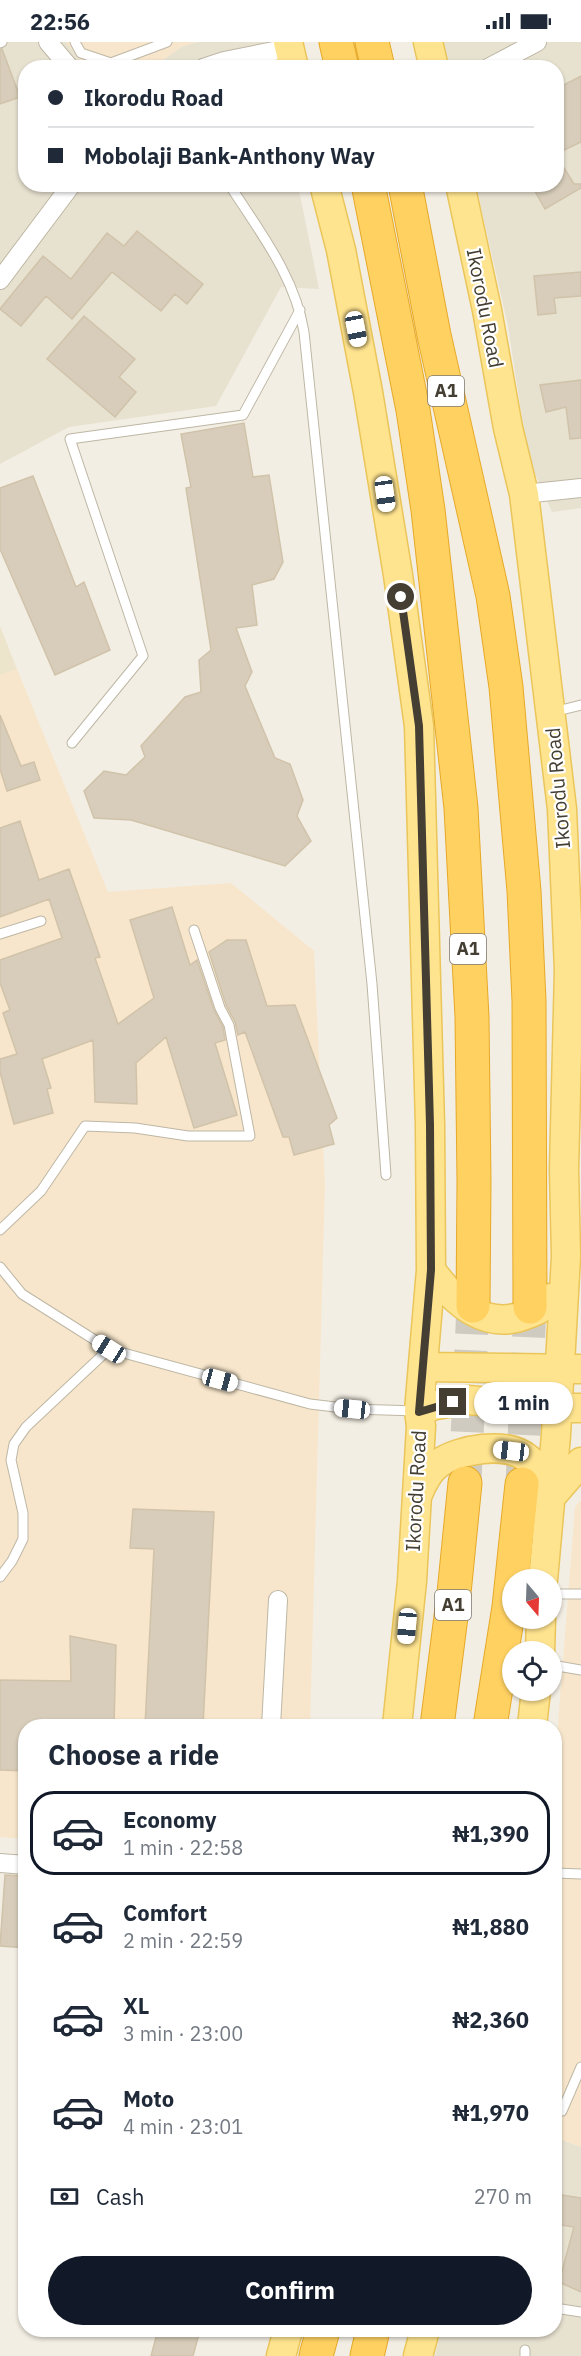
<!DOCTYPE html>
<meta charset="utf-8">
<style>
body{margin:0;font-family:"IBM Plex Sans",sans-serif;background:#f2f2f3;color:#1f2937;height:100vh;display:flex;flex-direction:column;font-size:22px;white-space:nowrap}
*{box-sizing:border-box;margin:0}
p{font-size:20px;color:#747a83}
.icon{flex:none;width:33px;height:33px;fill:none;stroke:currentColor;stroke-width:2;stroke-linecap:round;stroke-linejoin:round}
.map{position:relative;flex:1;overflow:hidden}
.panel{position:absolute;left:18px;top:1677px;width:544px;height:618px;display:flex;flex-direction:column;background:#fff;border-radius:24px;box-shadow:0 2px 4px #0004}
.panel>*{flex:none}
.banner{position:absolute;left:18px;top:18px;width:546px;height:132px;border-radius:24px;box-shadow:0 2px 4px #0004;display:grid;align-content:center;height:132px;padding:0 30px;background:#fff}
.needle{width:39px;rotate:161deg}
.fabs{position:absolute;left:502px;top:1527px;display:grid;gap:12px}
.fabs a{display:grid;place-items:center;width:60px;height:60px;border-radius:50%;background:#fff;box-shadow:0 2px 4px #0004;font-size:30px}
.end{position:absolute;width:27px;height:27px;margin:-14px;border:8px solid #443e33;background:#fff;box-shadow:0 0 0 3px #fff}
.from{border-radius:50%}
.bubble{position:absolute;height:42px;border-radius:21px;background:#fff;box-shadow:0 2px 4px #0004;font-size:20px;font-weight:700;line-height:42px;text-align:center}
.car{position:absolute;width:18px;height:36px;margin:-18px -9px;border-radius:8px;box-shadow:0 0 4px 2px #0007;background:linear-gradient(#fff 24%,#345 0 40%,#fff 0 76%,#345 0 86%,#fff 0)}
.banner b{display:flex;align-items:center;gap:21px;height:57px;font-size:22px}
.banner b+b{border-top:2px solid #e0e1e3}
.banner i{width:15px;height:15px;background:#1f2937}
ul{padding:0;list-style:none}
li{display:flex;align-items:center;gap:18px;height:84px;margin:0 12px 9px;padding:0 18px;border:3px solid transparent;border-radius:24px}
li div{flex:1}
li b{display:block;font-size:22px}
li em{font-style:normal;font-weight:700}
li.selected{border-color:#111827}
li>.icon{width:54px;height:54px;stroke-width:1.5}
h2{padding:0 30px;font-size:27px;line-height:72px}
.pay{display:flex;align-items:center;gap:15px;height:66px;padding:0 30px;font-size:22px}
.pay p{margin-inline-start:auto}
.button{display:flex;gap:12px;margin-top:auto;padding:12px 30px}
.button a{flex:1;height:69px;border-radius:36px;background:#111827;color:#fff;font-size:24px;font-weight:700;line-height:69px;text-align:center}
.status{display:flex;justify-content:space-between;align-items:center;height:42px;padding:0 30px;background:#fff;direction:ltr}
.status svg{height:16px;fill:currentColor}
.map>svg:first-child{display:block}
.residential{fill:#e7e1d0}
.commercial{fill:#f7e6cb}
.education{fill:#ede5cb}
.building{fill:#d8cdba;stroke:#d0c3aa;stroke-width:1.5}
.lines{fill:none;stroke-linecap:round;stroke-linejoin:round}
.motorway-tunnel{stroke:#d0cbc0;stroke-width:33;stroke-dasharray:33 16;stroke-linecap:butt}
.service-casing{stroke:#beb7a5;stroke-width:11}
.minor-casing{stroke:#beb7a5;stroke-width:20}
.primary-casing{stroke:#eac559;stroke-width:31}
.motorway-casing{stroke:#e6a929;stroke-width:35}
.service{stroke:#fff;stroke-width:9}
.minor{stroke:#fff;stroke-width:18}
.primary{stroke:#ffe48f;stroke-width:28}
.motorway{stroke:#ffd161;stroke-width:33}
.route{stroke:#443e33;stroke-width:8}
.labels{text-anchor:middle;stroke-width:4.5;stroke-linejoin:round;paint-order:stroke}
.shield{fill:#fff;stroke:#7c7870;stroke-width:1.5}
.shield-label{font-size:18px;font-weight:bold;fill:#443e33}
.street-label{font-size:20px;fill:#443e33;stroke:#fff}
</style>
<div class="status"><b>22:56</b><svg viewBox="0 0 49 12"><path d="M0 12V9h3v3zM5 12V6h3v6zM10 12V3h3v9zM15 12V0h3v12zM26 1h20v11H26zM47 4h2v5h-2z"/></svg></div>
<div class="map">
<svg width="581" height="2314" viewBox="0 0 581 2314">
<rect width="100%" height="100%" fill="#f3eee3"/>
<path class="residential" d="M0,0h66l20,25 -60,1v116l272,1 21,104 -38,-2 -65,119 -147,21 -69,37z
M197,0h73l5,25 -123,1 29,-21z
M443,0h138v466l-29,4 -24,-54 -20,-132 -32,-141 80,-1v-116l-107,-1z
M555,2095l26,10v209h-146l6,-26h114z"/>
<path class="commercial" d="M66,0h131l-16,5 -29,21 -66,-1z
M17,627l91,223 123,-9 83,68 11,233 -15,542h-284l-1,113 -25,-2v-1162z
M581,1458v647l-26,-10v-374l20,-256z"/>
<path class="education" d="M0,584l17,43 -17,6z"/>
<path class="building" d="M2,7l18,48 -20,7v-54z
M581,34v66l-25,12v-65z
M556,113l18,29h7v4l-36,21 -14,-25h25z
M137,189l66,53 -16,20 -12,-10 -14,17 -49,-39 -40,47 -26,-23 -25,30 -21,-17 43,-53 28,23 36,-46 17,13z
M581,230v24l-27,2 2,15 -18,2 -4,-39z
M84,274l51,43 -16,18 17,15 -21,25 -68,-58z
M581,338v58l-11,1 -4,-32 -20,5 -6,-27z
M244,381l9,54 16,-2 14,87 -9,17 -22,6 5,40 -21,3 16,44 -7,14 30,72 15,6 13,36 -6,16 14,25 -26,25 -154,-46 -37,-2 -10,-27 20,-20 22,4 19,-18 -4,-11 44,-49 16,-5 -2,-32 12,-10 -25,-162 5,-1 -10,-53z
M33,434l43,111 8,-5 26,68 -55,25 -55,-126v-61z
M0,673l21,51 13,-4 6,18 -33,11 -7,-22z
M20,779l19,59 30,-11 31,88 -5,1 23,66 36,-26 -24,-78 42,-13 18,58 7,-5 17,50 9,17 2,13 -10,3 22,72 -43,13 -28,-91 -30,26 1,41 -42,-2 -2,-62 -51,19 9,29 -4,1 6,24 -39,11 -14,-52v-13l17,-5 -14,-41 7,-3 -10,-27v-23l62,-22 -13,-39 -49,18v-89z
M227,898h19l21,66 28,-1 42,113 -8,7 5,19 -40,11 -5,-18h-6l-38,-105 -7,3 -3,-13 -9,-17 -17,-53z
M133,1467l81,3 -11,214h-58l9,-177 -24,-1z
M70,1594l46,9 -2,81h-88v45l-26,-1v-90l71,1z
M5,1833l20,1 -2,22h3v50l-26,-2z
M555,2152l26,4v94l-22,-10 15,-55 -19,-3z
M158,2288h42l-7,26h-42z"/>
<g class="lines">
<path class="motorway-tunnel" d="M465,1439l8,-175
M522,1442l8,-177"/>
<defs>
<path id="service" d="M75,0l6,11 30,10 3,3
M0,1l2,-1
M111,21l56,-21
M229,142c30,47 66,92 75,148l68,652 14,191
M553,670l28,-7
M72,701l71,-87 -73,-217 173,-24 57,-105
M0,892l41,-13
M0,1188l41,-39 44,-65 50,2 53,8h62l-21,-111 -9,-17 -26,-78
M0,1225l22,27 87,55 201,55 42,5 65,2
M0,1535l12,-16 11,-22v-26l-12,-53 3,-16 12,-17 83,-78
M552,1552h29
M552,1623l29,5
M555,1831l26,1
M555,2067l7,2 19,-44
M555,2266l26,4
M525,2314v-6"/>
<path id="minor" d="M48,0l22,26
M203,26l21,-7 65,-13
M488,26l49,-26
M0,238l72,-96
M524,452l57,-6
M271,1684l7,-126
M0,1821l26,2"/>
<path id="primary" d="M288,0l6,26
M428,0l6,26
M324,142l17,66 27,142 30,183 21,151 11,399 1,145 -12,141 2,15 -9,155 -15,145
M460,142l27,126 21,118 16,66 38,315 7,161 -5,199 2,88 -10,178 -13,145
M431,1228c24,33 55,62 97,44 9,-3 18,-8 22,-16
M424,1325l157,2
M419,1369l17,-6 32,-5 90,8h23
M418,1452c5,-12 10,-23 20,-30 20,-15 69,-23 89,-6 13,9 17,27 22,41
M549,1457l32,-37
M540,1610l1,-34
M532,1684l4,-36
M281,2314l7,-26
M418,2314l7,-26"/>
<path id="motorway" d="M336,0l6,26
M372,0l6,26
M368,142l45,226 15,100 33,298 11,209 2,165 -1,124
M405,142l29,151 59,261 13,91 18,204 5,110 1,306
M437,1684l17,-133 11,-110
M490,1684l19,-119 13,-123
M316,2314l7,-26
M367,2314l6,-26"/>
</defs>
<use href="#service" class="service-casing"/>
<use href="#minor" class="minor-casing"/>
<use href="#primary" class="primary-casing"/>
<use href="#motorway" class="motorway-casing"/>
<use href="#service" class="service"/>
<use href="#minor" class="minor"/>
<use href="#primary" class="primary"/>
<use href="#motorway" class="motorway"/>
</g>
<g class="lines">
<path class="route" d="M401,555l18,129 11,399 1,145 -12,142 34,-10"/>
</g>
<g class="labels">
<g class="shield">
<rect x="428" y="334" width="36" height="30" rx="4.5"/>
<rect x="450" y="892" width="36" height="30" rx="4.5"/>
<rect x="435" y="1548" width="36" height="30" rx="4.5"/>
</g>
<g class="shield-label">
<text x="446" y="355">A1</text>
<text x="468" y="913">A1</text>
<text x="453" y="1569">A1</text>
</g>
<g class="street-label">
<text transform="translate(485 266) rotate(79)" y="7">Ikorodu Road</text>
<text transform="translate(558 746) rotate(-95)" y="7">Ikorodu Road</text>
<text transform="translate(416 1449) rotate(-87)" y="7">Ikorodu Road</text>
</g>
</g>
</svg>
<div class="fabs">
<a><svg class="needle" viewBox="-14 -14 28 28"><path d="M0-13l5 13h-10z" fill="#e53935"/><path d="M0 13l5-13h-10z" fill="#747a83"/></svg></a>
<a><svg class="icon" aria-label="locate" viewBox="0 0 24 24"><circle cx="12" cy="12" r="6"/><path d="M12 2v4M12 18v4M2 12h4M18 12h4"/></svg></a>
</div>
<i class="end from" style="left:401px;top:555px"></i>
<i class="end" style="left:453px;top:1360px"></i>
<div class="bubble" style="left:474px;top:1340px;width:99px">1 min</div>
<i class="car" style="left:356px;top:287px;rotate:169deg"></i>
<i class="car" style="left:385px;top:452px;rotate:172deg"></i>
<i class="car" style="left:109px;top:1307px;rotate:302deg"></i>
<i class="car" style="left:220px;top:1338px;rotate:105deg"></i>
<i class="car" style="left:352px;top:1367px;rotate:276deg"></i>
<i class="car" style="left:511px;top:1409px;rotate:277deg"></i>
<i class="car" style="left:407px;top:1584px;rotate:185deg"></i>
<div class="banner">
<b><i class="from"></i>Ikorodu Road</b>
<b><i></i>Mobolaji Bank-Anthony Way</b>
</div>
<section class="panel">
<h2>Choose a ride</h2>
<ul>
<li class="selected"><svg class="icon" aria-label="car" viewBox="0 0 24 24"><path d="M5 17H2v-5l4-1 3-4h7l3 4 3 1v5h-3M9 17h6M6 11h13"/><circle cx="7" cy="17" r="2"/><circle cx="17" cy="17" r="2"/></svg><div><b>Economy</b><p>1 min · 22:58</p></div><em>₦1,390</em></li>
<li><svg class="icon" aria-label="car" viewBox="0 0 24 24"><path d="M5 17H2v-5l4-1 3-4h7l3 4 3 1v5h-3M9 17h6M6 11h13"/><circle cx="7" cy="17" r="2"/><circle cx="17" cy="17" r="2"/></svg><div><b>Comfort</b><p>2 min · 22:59</p></div><em>₦1,880</em></li>
<li><svg class="icon" aria-label="car" viewBox="0 0 24 24"><path d="M5 17H2v-5l4-1 3-4h7l3 4 3 1v5h-3M9 17h6M6 11h13"/><circle cx="7" cy="17" r="2"/><circle cx="17" cy="17" r="2"/></svg><div><b>XL</b><p>3 min · 23:00</p></div><em>₦2,360</em></li>
<li><svg class="icon" aria-label="car" viewBox="0 0 24 24"><path d="M5 17H2v-5l4-1 3-4h7l3 4 3 1v5h-3M9 17h6M6 11h13"/><circle cx="7" cy="17" r="2"/><circle cx="17" cy="17" r="2"/></svg><div><b>Moto</b><p>4 min · 23:01</p></div><em>₦1,970</em></li>
</ul>
<div class="pay"><svg class="icon" aria-label="cash" viewBox="0 0 24 24"><path d="M3 7h18v10H3z"/><circle cx="12" cy="12" r="2"/></svg>Cash<p>270 m</p></div>
<div class="button"><a>Confirm</a></div>
</section>
</div>
